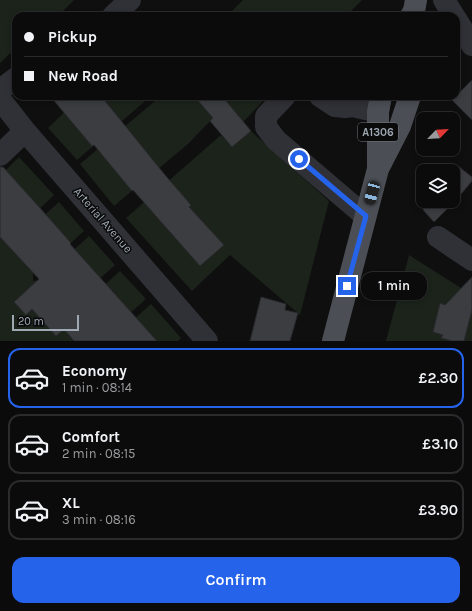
<!DOCTYPE html>
<meta charset="utf-8">
<style>
body{margin:0;font-family:Karla,sans-serif;background:#141415;color:#f1f3f6;height:100vh;display:flex;flex-direction:column;font-size:15px;white-space:nowrap}
*{box-sizing:border-box;margin:0}
p{font-size:13px;color:#9a9b9d}
.icon{flex:none;width:22px;height:22px;fill:none;stroke:currentColor;stroke-width:2;stroke-linecap:round;stroke-linejoin:round}
.map{position:relative;height:341px;overflow:hidden}
.panel{display:flex;flex-direction:column;background:#0b0b0c;flex:1}
.panel>*{flex:none}
.top-card{position:absolute;left:12px;top:12px;width:448px;height:88px;border-radius:12px;box-shadow:0 2px 6px #0003,0 0 0 1px #2b2b2d;display:grid;align-content:center;height:88px;padding:0 12px;background:#0b0b0c}
.needle{width:26px;rotate:65deg}
.fabs{position:absolute;left:416px;top:112px;display:grid;gap:8px}
.fabs a{display:grid;place-items:center;width:44px;height:44px;border-radius:8px;background:#0b0b0c;box-shadow:0 2px 6px #0003,0 0 0 1px #2b2b2d;font-size:20px}
.scale{position:absolute;left:12px;bottom:10px;width:67px;box-sizing:border-box;padding-left:4px;border:2px solid #9ea8b3;border-top:0;font-size:11px;line-height:14px;white-space:nowrap;color:#9ea8b3;-webkit-text-stroke:3px #0a0a0b;paint-order:stroke}
.end{position:absolute;width:18px;height:18px;margin:-9px;border:5px solid #2563eb;background:#fff;box-shadow:0 0 0 2px #fff}
.from{border-radius:50%}
.bubble{position:absolute;height:28px;border-radius:12px;background:#0b0b0c;box-shadow:0 2px 6px #0003,0 0 0 1px #2b2b2d;font-size:13px;font-weight:600;line-height:28px;text-align:center}
.car{position:absolute;width:12px;height:24px;margin:-12px -6px;border-radius:5px;box-shadow:0 0 3px 1px #0007;background:linear-gradient(#222 24%,#8ab4d8 0 40%,#222 0 76%,#8ab4d8 0 86%,#222 0)}
.top-card b{display:flex;align-items:center;gap:14px;height:38px;font-size:15px}
.top-card b+b{border-top:1px solid #2b2b2d}
.top-card i{width:10px;height:10px;background:#f1f3f6}
ul{padding:7px 0 0;list-style:none}
li{display:flex;align-items:center;gap:12px;height:60px;margin:0 8px 6px;padding:0 4px;border:2px solid #2b2b2d;border-radius:12px}
li div{flex:1}
li b{display:block;font-size:15px}
li em{font-style:normal;font-weight:600}
li.selected{border-color:#2563eb}
li>.icon{width:36px;height:36px;stroke-width:1.5}
.button{display:flex;gap:8px;margin-top:auto;padding:8px 12px}
.button a{flex:1;height:46px;border-radius:12px;background:#2563eb;color:#fff;font-size:16px;font-weight:600;line-height:46px;text-align:center}
.map>svg:first-child{display:block}
.green{fill:#1b231b}
.building{fill:#3b3d41;stroke:#29292d}
.lines{fill:none;stroke-linecap:round;stroke-linejoin:round}
.minor{stroke:#303136;stroke-width:22}
.major{stroke:#4b4f55;stroke-width:22}
.route{stroke:#2563eb;stroke-width:5}
.labels{text-anchor:middle;stroke-width:3;stroke-linejoin:round;paint-order:stroke}
.shield{fill:#0a0a0b;stroke:#727981;stroke-width:1}
.shield-label{font-size:11px;font-weight:bold;fill:#9ea8b3}
.street-label{font-size:12px;fill:#9ea8b3;stroke:#0a0a0b}
</style>
<div class="map">
<svg width="472" height="341" viewBox="0 0 472 341">
<rect width="100%" height="100%" fill="#0f0f10"/>
<path class="green" d="M0,0h74l-16,16h-42v32l-16,15z
M243,0h119l-16,16h-119z
M81,96h70l-74,64 -29,-32z
M161,96h36v3l16,19 -25,26 -74,62 -34,-42z
M222,96h46l-25,26z
M251,131l78,70 -29,114 -70,-60 -38,36 -66,-73 95,-83 11,12z
M19,157l35,38 -41,39 5,5 41,-37 25,29 -41,37 -10,4v9l8,-1 48,-44 26,29 -42,38 5,6 42,-38 26,28 -43,38 -8,4h-95v-165z
M409,255l52,33 11,-11v64h-86z
M151,304l30,34 -3,3h-69z"/>
<path class="building" d="M472,80v40l-20,-20z
M50,96h51l64,79 26,30 -2,2 35,38 -24,21 -67,-76 -1,1 -38,-46 -2,1z
M194,96h28l29,35 -19,16 -22,-26 3,-3z
M458,166l14,11v4l-15,18 -23,23 -11,-12 7,-9h23v-28z
M0,167h3l37,41 31,35 -1,1 87,97h-83l-10,-12 -8,7 -24,-27 -6,6 -12,-13 25,-23 -39,-42z
M472,277v33l-8,31h-12l-11,-3 2,-3 -10,-3 7,-29 5,2z
M261,297l25,7 -1,6 13,3 -8,28h-40z"/>
<g class="lines">
<path class="minor" d="M444,0l10,16
M113,16l17,-16
M456,19l16,26
M0,90l16,-12
M285,96l-19,20v11l10,13 89,76
M320,96l15,10 10,1 8,-1 25,6
M0,99l25,32 182,210
M0,155l25,-24
M438,237l34,23"/>
<path class="major" d="M411,16l3,-5 2,-11
M378,166v-54l3,-16
M333,341l45,-172 22,-43 10,-30"/>
</g>
<g class="lines">
<path class="route" d="M299,159l67,57 -19,70"/>
</g>
<g class="labels">
<rect class="shield" x="358" y="123" width="40" height="18" rx="3"/>
<g class="shield-label">
<text x="378" y="136">A1306</text>
</g>
<g class="street-label">
<text transform="translate(103 220) rotate(49)" y="4">Arterial Avenue</text>
</g>
</g>
</svg>
<div class="fabs">
<a><svg class="needle" viewBox="-14 -14 28 28"><path d="M0-13l5 13h-10z" fill="#e53935"/><path d="M0 13l5-13h-10z" fill="#9a9b9d"/></svg></a>
<a><svg class="icon" aria-label="layers" viewBox="0 0 24 24"><path d="M12 4l9 5-9 5-9-5zM3 14l9 5 9-5"/></svg></a>
</div>
<div class="scale">20 m</div>
<i class="end from" style="left:299px;top:159px"></i>
<i class="end" style="left:347px;top:286px"></i>
<div class="bubble" style="left:361px;top:272px;width:66px">1 min</div>
<i class="car" style="left:372px;top:193px;rotate:195deg"></i>
<div class="top-card">
<b><i class="from"></i>Pickup</b>
<b><i></i>New Road</b>
</div>
</div>
<section class="panel">
<ul>
<li class="selected"><svg class="icon" aria-label="car" viewBox="0 0 24 24"><path d="M5 17H2v-5l4-1 3-4h7l3 4 3 1v5h-3M9 17h6M6 11h13"/><circle cx="7" cy="17" r="2"/><circle cx="17" cy="17" r="2"/></svg><div><b>Economy</b><p>1 min · 08:14</p></div><em>£2.30</em></li>
<li><svg class="icon" aria-label="car" viewBox="0 0 24 24"><path d="M5 17H2v-5l4-1 3-4h7l3 4 3 1v5h-3M9 17h6M6 11h13"/><circle cx="7" cy="17" r="2"/><circle cx="17" cy="17" r="2"/></svg><div><b>Comfort</b><p>2 min · 08:15</p></div><em>£3.10</em></li>
<li><svg class="icon" aria-label="car" viewBox="0 0 24 24"><path d="M5 17H2v-5l4-1 3-4h7l3 4 3 1v5h-3M9 17h6M6 11h13"/><circle cx="7" cy="17" r="2"/><circle cx="17" cy="17" r="2"/></svg><div><b>XL</b><p>3 min · 08:16</p></div><em>£3.90</em></li>
</ul>
<div class="button"><a>Confirm</a></div>
</section>
